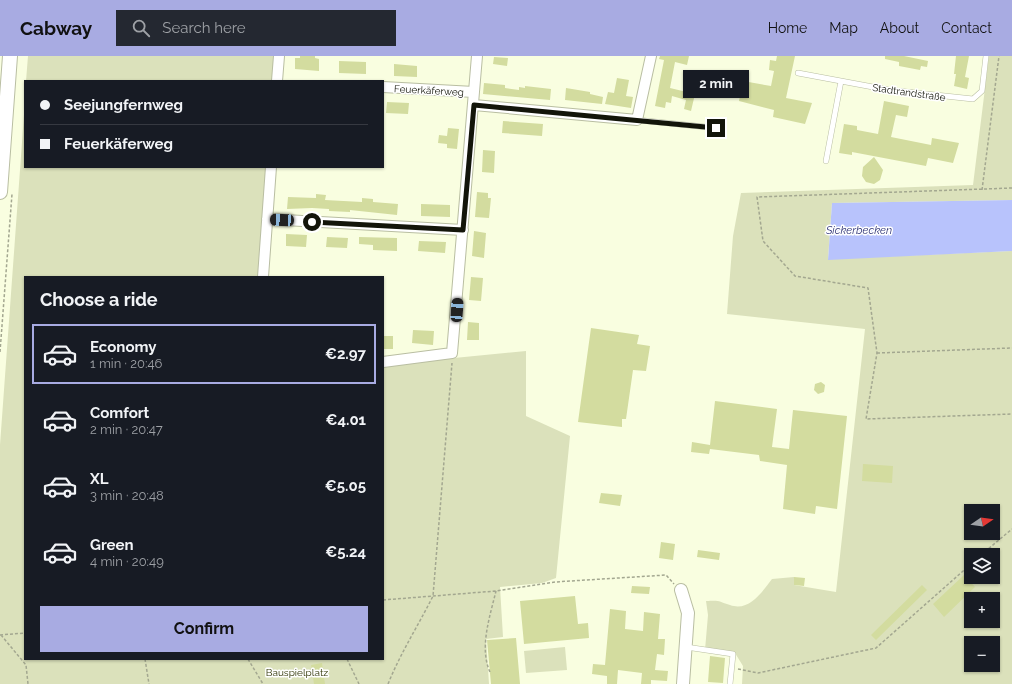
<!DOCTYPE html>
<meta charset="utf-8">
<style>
body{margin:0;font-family:Raleway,sans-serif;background:#242831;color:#f1f3f6;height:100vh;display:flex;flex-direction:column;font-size:15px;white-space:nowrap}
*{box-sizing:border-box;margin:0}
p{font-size:13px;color:#9ea1a6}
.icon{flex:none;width:22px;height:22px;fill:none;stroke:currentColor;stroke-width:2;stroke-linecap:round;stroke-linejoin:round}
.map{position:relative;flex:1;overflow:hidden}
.details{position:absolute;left:24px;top:220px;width:360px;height:384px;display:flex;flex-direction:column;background:#171b24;border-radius:0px;box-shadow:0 1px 3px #0004}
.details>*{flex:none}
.hud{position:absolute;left:24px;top:24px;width:360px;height:88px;border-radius:0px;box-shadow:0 1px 3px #0004;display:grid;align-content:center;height:88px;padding:0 16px;background:#171b24}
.needle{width:26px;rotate:77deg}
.controls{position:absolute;left:964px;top:448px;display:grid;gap:8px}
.controls a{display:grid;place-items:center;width:36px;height:36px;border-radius:0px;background:#171b24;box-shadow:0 1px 3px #0004;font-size:20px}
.end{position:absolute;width:18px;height:18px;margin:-9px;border:5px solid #13150a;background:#fff;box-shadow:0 0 0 2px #fff}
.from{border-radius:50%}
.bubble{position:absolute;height:28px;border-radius:0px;background:#171b24;box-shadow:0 1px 3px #0004;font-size:13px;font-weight:700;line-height:28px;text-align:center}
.car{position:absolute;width:12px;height:24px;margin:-12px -6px;border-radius:5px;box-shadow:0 0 3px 1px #0007;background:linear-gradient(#222 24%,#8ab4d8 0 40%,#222 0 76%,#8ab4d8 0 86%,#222 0)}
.hud b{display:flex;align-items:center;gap:14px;height:38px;font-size:15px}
.hud b+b{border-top:1px solid #363941}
.hud i{width:10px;height:10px;background:#f1f3f6}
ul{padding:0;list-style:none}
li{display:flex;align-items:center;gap:12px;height:60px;margin:0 8px 6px;padding:0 8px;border:2px solid transparent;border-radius:0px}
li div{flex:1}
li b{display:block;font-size:15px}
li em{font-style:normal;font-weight:700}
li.selected{border-color:#a8abe2}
li>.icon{width:36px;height:36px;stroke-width:1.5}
h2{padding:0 16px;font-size:18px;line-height:48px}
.primary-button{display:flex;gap:8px;margin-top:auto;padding:8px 16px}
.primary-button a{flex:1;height:46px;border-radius:0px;background:#a8abe2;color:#111;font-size:16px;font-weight:700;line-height:46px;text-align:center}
header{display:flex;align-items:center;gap:24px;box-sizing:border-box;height:56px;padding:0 20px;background:#a8abe2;color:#111}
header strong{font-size:19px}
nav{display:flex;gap:22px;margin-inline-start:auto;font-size:14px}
.search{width:280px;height:36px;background:#242831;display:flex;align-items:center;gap:10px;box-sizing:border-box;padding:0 14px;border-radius:0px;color:#9ea1a6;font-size:15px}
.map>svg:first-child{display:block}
.green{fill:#dbe1bb;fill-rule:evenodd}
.water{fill:#b8c3fc}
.building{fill:#d3dc9f}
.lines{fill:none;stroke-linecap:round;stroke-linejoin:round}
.service-casing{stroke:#b9bea2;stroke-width:6}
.minor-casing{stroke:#b9bea2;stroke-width:12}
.tertiary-casing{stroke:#b9bea2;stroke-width:14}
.secondary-casing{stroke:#b9bea2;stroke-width:16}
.path{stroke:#a3a790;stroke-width:1.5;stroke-dasharray:3 2;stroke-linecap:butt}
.service{stroke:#fff;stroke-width:5}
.minor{stroke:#fff;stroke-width:10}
.tertiary{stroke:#fff;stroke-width:12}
.secondary{stroke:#fff;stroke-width:14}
.route{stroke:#13150a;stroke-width:5}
.labels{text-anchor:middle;stroke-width:3;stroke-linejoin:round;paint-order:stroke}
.street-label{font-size:10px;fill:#13150a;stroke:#fff}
.park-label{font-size:10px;fill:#2f3404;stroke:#fff}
.water-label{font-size:11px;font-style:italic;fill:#2e3375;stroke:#fff}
</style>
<header>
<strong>Cabway</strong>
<div class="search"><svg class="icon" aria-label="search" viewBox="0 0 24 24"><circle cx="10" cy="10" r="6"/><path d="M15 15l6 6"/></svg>Search here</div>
<nav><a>Home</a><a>Map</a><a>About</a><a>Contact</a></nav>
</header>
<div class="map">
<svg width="1012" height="628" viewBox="0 0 1012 628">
<rect width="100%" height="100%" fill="#f9fee0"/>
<path class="green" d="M28,0h247l-2,25h-247z
M989,0h23v144l-180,3 -4,56 184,-8v433h-270l1,-18 -8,-13 -30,-3 3,-35 -2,-14c14,-1 12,0 24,4 19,7 32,-13 42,-26l22,-2v8l42,7 29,-263 -138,-15 6,-78 8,-43 232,-8zM971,455h22v22h-22zM971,499h22v22h-22zM971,543h22v22h-22zM971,587h22v22h-22z
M25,45v66h242l-7,110h-235v382h358v-294l143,-14v65l44,20 -14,142 -14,5 -42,4 3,50 -17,2 3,45h-489v-239z
M565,591l2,23 -41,3 -2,-22z"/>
<path class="water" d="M1012,144v51l-184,9 4,-57z"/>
<path class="building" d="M300,0h15v2l4,1v12l-24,-2v-11h5z
M660,0h29l-2,9 -12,-3 -5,26 25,6 -4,17 -7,-2 2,-9 -14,-4 -1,7 -5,-1 -1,6 -10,-2 9,-46 -5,-1z
M777,0h18l-9,42 26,5 -7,21 -32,-7 1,-7 -35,-9 4,-20 28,5 3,-15 -5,-1 1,-10 6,1z
M885,0h19l24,5 -1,6 -6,-1 -1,4 -21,-4v-4l-14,-3z
M956,0h13l-4,21 4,1 -2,11 -13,-3 2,-12h-2z
M494,1l14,1 -1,8 -14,-2z
M339,5l27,1v12l-27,-1z
M394,8l23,2v11l-23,-1z
M617,22l12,2 -3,16 7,1 -2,11 -26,-4 3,-12 6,1z
M484,27l21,2v3l14,2v-3l6,1v-2l26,3 -1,11 -67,-6z
M566,32l24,4v2l13,3 -1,7 -37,-4z
M884,45l25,5 -2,11 -11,-2 -5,22 40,8 1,-7 27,5 -6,20 -25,-5 -2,8 -74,-14v3l-13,-2 5,-29 13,2v4l21,4z
M387,46l22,1 -1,11 -22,-1z
M503,65l40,3 -1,12 -40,-3z
M448,72l11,1 -2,20 -10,-1v-4l-9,-1 1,-8 8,1z
M483,94l12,1 -1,22 -12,-1z
M874,101l9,13 -3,10 -6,4 -8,-2 -4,-6 1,-9z
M477,136l11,1v5h3l-2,20 -14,-1z
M316,138l10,1 -1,5 37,2v-4l11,1v3l25,2 -1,11 -47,-5v2l-21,-1v-2l-17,-1 -25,1 1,-12 28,1z
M421,148l29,1v12l-29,-1z
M474,175l12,2 -2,25 -12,-2z
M286,178l21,1 -1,12 -20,-1z
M327,181l21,1 -1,10 -21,-1z
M359,181l38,1v13l-24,-1v-5l-14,-1z
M419,185l27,1 -1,11 -27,-2z
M471,221l12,1 -2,23 -12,-1z
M468,266l11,1v17h-12z
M591,272l48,7 -2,9 13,2 -4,25 -13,-1 -7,49h-4v8l-44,-5z
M413,274l21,1 -1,14 -21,-2z
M383,280h10v13h-10z
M821,326l4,3 -1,7 -6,2 -4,-4 1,-6z
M715,345l62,8 -5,38 17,2 4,-39 54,6 -10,93 -21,-3 -1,8 -32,-5 4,-44 -27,-4 -1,-6 -49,-6 -1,5 -18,-2 1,-10 18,3z
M863,408l30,2 -1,17 -30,-2z
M601,437l21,2 -2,11 -21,-3z
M661,486l14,2 -2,16 -14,-2z
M698,494l22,3 -1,7 -22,-3z
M964,519l11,12 -31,30 -11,-13z
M794,521l11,1 -1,8 -10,-1z
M922,529l5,5 -51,50 -5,-5z
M632,530l18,1 -1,7 -18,-1z
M575,540l3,28 10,-1 1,15 -65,6 -4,-43z
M610,553l16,2 -1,18 18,2 1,-19 16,2 -2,25h7l-1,16 -7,-1 -2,16 13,1 -1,10 -16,-1v4h-10l1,-11 -24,-3 -1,14h-10v-8l-15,-2 1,-10 12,1z
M516,582l4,46h-29l-4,-44z
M710,600l15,2 -2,25 -15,-1z
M322,607l3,21h-11l-3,-19z"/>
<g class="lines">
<defs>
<path id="service" d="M798,17l91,17 84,9 9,-8 4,-35
M637,64l79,8
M826,105l15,-80
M686,591l47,7 -3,30"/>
<path id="minor" d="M277,25l2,-25
M383,31l91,5
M474,49l163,15 14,-64
M267,163l196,11
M263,221l8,-110
M383,306l69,-9 25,-297"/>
<path id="tertiary" d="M681,534l7,23 -5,71"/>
<path id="secondary" d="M0,136l10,-136"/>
</defs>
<use href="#service" class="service-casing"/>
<use href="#minor" class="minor-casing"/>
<use href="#tertiary" class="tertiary-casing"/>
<use href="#secondary" class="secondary-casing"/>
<path class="path" d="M1012,132l-255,9 6,44 32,35 73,12 9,65 -11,66 146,-5
M982,134l17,-134
M0,296l12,-158
M877,297l135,-5
M981,499l31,-26
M383,544l113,-9 59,-9 111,-7 8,9
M0,579l25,-2
M1,579l25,30 2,19
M145,603l4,25
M248,603l15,25
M347,603l12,25
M738,613l20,4 118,-25 95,-84
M490,616c-11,-24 0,-56 6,-81
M388,628c13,-32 30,-58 45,-88l19,-233"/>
<use href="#service" class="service"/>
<use href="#minor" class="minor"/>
<use href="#tertiary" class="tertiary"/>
<use href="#secondary" class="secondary"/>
</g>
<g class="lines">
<path class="route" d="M312,166l151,8 11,-125 242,23"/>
</g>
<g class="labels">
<g class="street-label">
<text transform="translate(429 34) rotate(3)" y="4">Feuerkäferweg</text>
<text transform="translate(909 36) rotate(8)" y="4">Stadtrandstraße</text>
</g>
<g class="park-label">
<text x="297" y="620">Bauspielplatz</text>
</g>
<g class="water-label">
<text x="859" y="178">Sickerbecken</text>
</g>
</g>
</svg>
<div class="controls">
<a><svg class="needle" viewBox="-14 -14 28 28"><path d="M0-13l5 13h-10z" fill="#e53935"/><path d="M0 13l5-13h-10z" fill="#9ea1a6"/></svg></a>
<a><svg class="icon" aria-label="layers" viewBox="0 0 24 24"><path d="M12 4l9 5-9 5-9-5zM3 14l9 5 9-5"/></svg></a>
<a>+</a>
<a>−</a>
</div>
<i class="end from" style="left:312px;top:166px"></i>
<i class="end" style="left:716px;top:72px"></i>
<div class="bubble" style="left:683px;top:14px;width:66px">2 min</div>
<i class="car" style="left:282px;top:164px;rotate:273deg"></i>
<i class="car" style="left:457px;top:254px;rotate:4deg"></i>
<div class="hud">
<b><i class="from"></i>Seejungfernweg</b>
<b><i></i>Feuerkäferweg</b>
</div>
<section class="details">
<h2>Choose a ride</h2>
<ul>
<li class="selected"><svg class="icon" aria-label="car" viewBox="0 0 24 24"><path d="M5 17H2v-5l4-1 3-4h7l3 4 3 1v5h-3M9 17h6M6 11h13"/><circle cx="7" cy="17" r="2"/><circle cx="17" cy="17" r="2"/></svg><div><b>Economy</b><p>1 min · 20:46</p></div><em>€2.97</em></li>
<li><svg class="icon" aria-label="car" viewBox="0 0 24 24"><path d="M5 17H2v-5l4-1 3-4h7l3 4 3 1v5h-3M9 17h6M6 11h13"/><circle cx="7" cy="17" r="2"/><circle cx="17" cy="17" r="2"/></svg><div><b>Comfort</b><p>2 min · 20:47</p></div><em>€4.01</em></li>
<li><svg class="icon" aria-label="car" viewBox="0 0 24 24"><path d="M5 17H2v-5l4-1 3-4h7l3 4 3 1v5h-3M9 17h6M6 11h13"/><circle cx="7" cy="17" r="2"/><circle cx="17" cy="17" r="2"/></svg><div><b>XL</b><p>3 min · 20:48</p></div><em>€5.05</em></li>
<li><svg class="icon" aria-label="car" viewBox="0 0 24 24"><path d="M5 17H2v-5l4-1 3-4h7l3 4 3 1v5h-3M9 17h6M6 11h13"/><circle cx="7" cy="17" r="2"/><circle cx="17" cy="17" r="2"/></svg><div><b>Green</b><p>4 min · 20:49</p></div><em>€5.24</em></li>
</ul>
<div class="primary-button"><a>Confirm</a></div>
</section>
</div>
